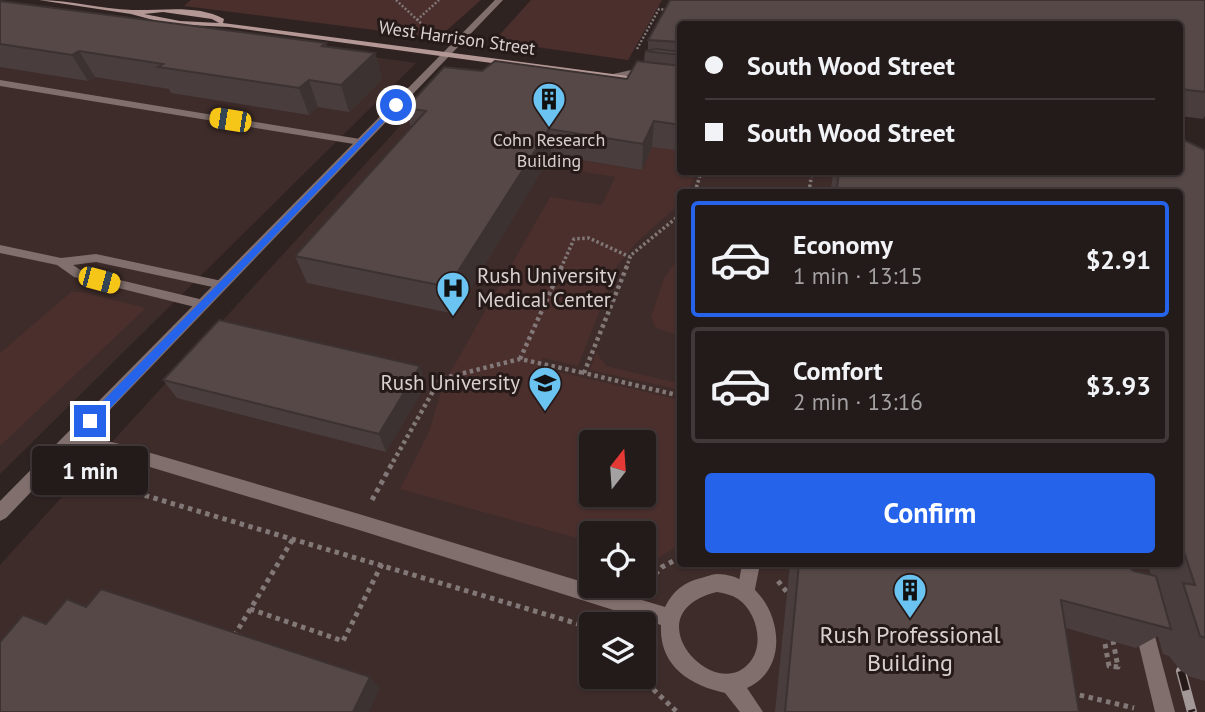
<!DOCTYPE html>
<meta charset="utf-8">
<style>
body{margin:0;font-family:"PT Sans",sans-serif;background:#2f2727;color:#f1f3f6;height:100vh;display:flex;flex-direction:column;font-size:26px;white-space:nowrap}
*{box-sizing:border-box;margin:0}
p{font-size:23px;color:#a3a1a2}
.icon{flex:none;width:38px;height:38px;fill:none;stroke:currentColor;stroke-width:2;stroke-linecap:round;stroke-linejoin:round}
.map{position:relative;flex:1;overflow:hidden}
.side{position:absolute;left:677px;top:189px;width:506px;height:378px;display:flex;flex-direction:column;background:#231a1a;border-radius:7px;box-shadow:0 2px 5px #0004,0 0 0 2px #403839}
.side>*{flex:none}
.banner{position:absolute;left:677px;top:21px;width:506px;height:154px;border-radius:7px;box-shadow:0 2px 5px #0004,0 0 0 2px #403839;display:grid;align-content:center;height:154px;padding:0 28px;background:#231a1a}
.needle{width:46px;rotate:17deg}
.tools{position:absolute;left:579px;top:430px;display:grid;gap:14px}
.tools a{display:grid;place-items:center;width:77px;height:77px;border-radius:7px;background:#231a1a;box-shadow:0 2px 5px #0004,0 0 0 2px #403839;font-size:35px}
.end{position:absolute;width:32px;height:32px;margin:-16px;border:9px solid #2563eb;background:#fff;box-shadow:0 0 0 4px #fff}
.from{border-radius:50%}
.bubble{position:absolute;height:49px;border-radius:7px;background:#231a1a;box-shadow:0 2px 5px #0004,0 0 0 2px #403839;font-size:23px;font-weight:800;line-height:49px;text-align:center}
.car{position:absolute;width:21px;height:42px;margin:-21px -10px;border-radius:9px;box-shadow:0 0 5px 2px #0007;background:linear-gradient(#f5c518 24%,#345 0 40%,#f5c518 0 76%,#345 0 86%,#f5c518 0)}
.banner b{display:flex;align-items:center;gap:24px;height:66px;font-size:26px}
.banner b+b{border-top:2px solid #403839}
.banner i{width:18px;height:18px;background:#f1f3f6}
ul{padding:12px 0 0;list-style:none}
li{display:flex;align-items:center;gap:21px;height:116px;margin:0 14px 10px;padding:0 14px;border:4px solid #403839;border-radius:7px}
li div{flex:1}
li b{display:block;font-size:26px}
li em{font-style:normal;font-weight:800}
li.current{border-color:#2563eb}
li>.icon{width:63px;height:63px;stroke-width:1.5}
.button{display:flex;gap:14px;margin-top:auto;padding:14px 28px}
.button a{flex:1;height:80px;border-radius:7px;background:#2563eb;color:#fff;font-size:28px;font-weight:800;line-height:80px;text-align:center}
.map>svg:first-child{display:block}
.built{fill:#3e2c2a;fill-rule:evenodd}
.green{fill:#4a2f2d;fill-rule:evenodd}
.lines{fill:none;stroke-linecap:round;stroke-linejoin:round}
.path-far3{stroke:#827877;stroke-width:2.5;stroke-dasharray:2 2;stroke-linecap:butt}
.path-far2{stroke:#827877;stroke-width:3.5;stroke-dasharray:2.5 2.5;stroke-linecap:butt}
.path-far1{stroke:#827877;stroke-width:4.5;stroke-dasharray:3.5 3.5;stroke-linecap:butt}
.path{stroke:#827877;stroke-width:5;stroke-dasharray:4.5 4.5;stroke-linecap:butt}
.service{fill:#806f6d;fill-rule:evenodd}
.pedestrian{fill:#806f6d;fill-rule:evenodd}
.tertiary{fill:#806f6d;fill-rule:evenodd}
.secondary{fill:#b49895;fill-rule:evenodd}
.rail-casing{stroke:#a29897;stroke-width:10}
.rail{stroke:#261a19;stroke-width:7;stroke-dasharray:20;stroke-linecap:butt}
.wall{fill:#493e3d}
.shaded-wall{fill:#3c3232}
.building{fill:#554847;stroke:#3c3232;stroke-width:2}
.route{fill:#2563eb}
.labels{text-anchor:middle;stroke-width:6;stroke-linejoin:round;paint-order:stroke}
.far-street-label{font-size:18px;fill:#d9d1d0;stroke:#261a19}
.far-poi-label{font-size:18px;fill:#d9d1d0;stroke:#261a19}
.poi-label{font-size:21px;fill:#d9d1d0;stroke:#261a19;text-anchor:start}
.near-poi-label{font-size:24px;fill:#d9d1d0;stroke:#261a19}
</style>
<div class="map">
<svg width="1205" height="712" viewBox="0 0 1205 712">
<rect width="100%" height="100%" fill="#2f2322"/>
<path class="built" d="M0,5l416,58 -416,411z
M464,68l217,32v72l524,-1v541h-1205v-147l450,-494zM681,192h499v372h-499zM592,443h52v52h-52zM592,534h52v52h-52zM592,625h52v52h-52z"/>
<path class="green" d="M191,0h290l-43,38 -254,-32z
M531,0h131l-34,60 -134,-19z
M652,147l29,4v21h15l-8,18 -7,2v8l-5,7 -39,35 -20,24 -39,100 -35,-8 -5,9 143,33v147l-9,2 -18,12 -10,-4v-23h-52l-1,8 -191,-53 29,-57 14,-47 107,-188 52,8 13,-28 -48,-8 5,-10 70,11zM592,443h52v52h-52z
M681,254v82h-1l-24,-8 -5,-11 13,-39z
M71,292h11l64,16 -146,138v-93z
M596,352l10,14 75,18v6l-91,-20z"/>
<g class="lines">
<path class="path-far3" d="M396,0l30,28
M417,20l22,-20
M637,49l22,-40 9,1"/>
<path class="path-far2" d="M695,192l6,-20
M809,192l3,-20
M561,268l13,-29 15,-1 41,19
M626,268l5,-13 50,-41"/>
<path class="path-far1" d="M627,266l-43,107 97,23
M520,359l42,-93
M393,462l47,-83 80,-20 64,14"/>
<path class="path" d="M93,480l499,148
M372,500l22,-40
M649,581l13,-14 19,-10
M778,581l12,15
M250,609l93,32 39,-77
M234,636l59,-97
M1105,644l4,22 9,1 -5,-26
M644,674l10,16 23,22
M1071,693l63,15"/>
<path class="service" d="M654,65l27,4v6l-27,-4 -46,8 -4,-3z
M0,80l360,59 5,3 -5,3 -360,-59z
M0,245l61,13 35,-4 126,27 6,4 -6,4 -126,-27 -23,3 9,6 126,30 2,3 -7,5 -129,-32 -17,-12 -57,-12z
M72,433l48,11 239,70 306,93c8,-16 19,-25 36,-29 5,-1 11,-4 16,-4 57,0 84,90 30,114l16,24h-23l-15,-19c-36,-8 -66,-27 -64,-68l-302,-95 -239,-72 -54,-13 -2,-5 2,-5zM717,592c7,1 15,3 21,7 18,12 27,45 12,63 -35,44 -120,-49 -33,-70z
M1143,616l7,2 2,7 23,87h-20l-21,-87 2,-7z"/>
<path class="pedestrian" d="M742,564h18l-7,35 -7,3 -7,-3 -2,-6z"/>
<path class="tertiary" d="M495,0h8l-497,518 -6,3v-20z"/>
<path class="secondary" d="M39,0c32,0 62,9 93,10 29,1 65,-6 92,9l-1,4 458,60v6l-452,-62 -61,-3 -37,-10zM163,12l49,7 7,4 -39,-2 -36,-7z"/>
<defs>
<path id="rail" d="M1181,671l11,41"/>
</defs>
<use href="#rail" class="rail-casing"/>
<use href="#rail" class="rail"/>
</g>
<path class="wall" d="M670,0h535v116l-2,3 -23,-3v-92h-499v127l-29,-4 -10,23 -91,-15 -96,159 -148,-31 -12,-27 116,-128 -5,-20 38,-41 38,4 13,-10 132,18 10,-18 7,1 1,-11 3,-1v-10z
M0,1l326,42 1,4 48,6 7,26 -33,33 -31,-5 -9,8 -138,-22 -2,-4 -74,-12 -7,4 -88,-14z
M1205,150v531l-14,-4 -10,-6 -12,-15 -6,-2 -5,-18 -22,12 -70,-20 13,84h-304l15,-148h334l10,7 17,4 -4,-11h33v-372l-349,-3 2,-17h347z
M163,380l263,4 -40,68 -209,-54z"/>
<path class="shaded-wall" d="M79,51l16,26 -7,4 -16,-26z
M375,53l7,26 -33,33 -8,-27z
M309,80l9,27 -9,8 -10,-27z
M654,121l-2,26 -10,23 1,-26z
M549,129l2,26 -96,159 -7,-27z
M420,366l6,18 -40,68 -7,-18z
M370,677l10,11 -11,24h-16z"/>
<path class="building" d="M670,0h535v92l-25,-3v-65h-499v18l-33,-2z
M0,1l326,42 -4,3 53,7 -34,32 -32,-5 -10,8 -141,-21 5,-3 -84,-13 -7,4 -72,-11z
M656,49l25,3v3l-36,-4z
M495,61l132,18 10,-18 44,5v59l-27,-4 -11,23 -94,-15 -101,158 -153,-31 131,-145 -20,-3 38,-41 38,4z
M1180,138l25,12v488l-5,-2 -17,-53 12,2 -15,-45v-348h-363l20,-4 2,-16h341z
M219,320l201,46 -41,68 -216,-54z
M799,564h325l10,7 22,5 15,53 -110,-29 18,112h-294z
M101,589l269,88 -17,35h-353v-70l23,-27 23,9 21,-25 19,8z"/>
<path class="route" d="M396,103l2,4 -304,318h-8v-7z"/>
<defs>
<symbol id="building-pin" viewBox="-11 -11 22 30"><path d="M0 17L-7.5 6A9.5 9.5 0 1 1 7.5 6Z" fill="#6ac3f1" stroke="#261a19"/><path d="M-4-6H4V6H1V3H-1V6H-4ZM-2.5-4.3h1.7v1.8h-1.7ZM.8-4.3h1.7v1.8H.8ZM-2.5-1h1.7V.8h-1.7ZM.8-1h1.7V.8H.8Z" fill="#111"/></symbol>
<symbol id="hospital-pin" viewBox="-11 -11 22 30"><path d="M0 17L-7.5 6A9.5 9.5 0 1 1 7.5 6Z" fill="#6ac3f1" stroke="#261a19"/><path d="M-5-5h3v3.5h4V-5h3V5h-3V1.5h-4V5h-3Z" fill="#111"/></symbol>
<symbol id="university-pin" viewBox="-11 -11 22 30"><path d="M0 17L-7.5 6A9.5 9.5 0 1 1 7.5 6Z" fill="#6ac3f1" stroke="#261a19"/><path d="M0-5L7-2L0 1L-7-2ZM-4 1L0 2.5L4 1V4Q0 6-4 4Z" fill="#111"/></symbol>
</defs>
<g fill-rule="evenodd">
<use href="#building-pin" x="530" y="80" width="38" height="52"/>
<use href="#hospital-pin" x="434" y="269" width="38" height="52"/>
<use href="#university-pin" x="526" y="364" width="38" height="52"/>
<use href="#building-pin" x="891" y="571" width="38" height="52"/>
</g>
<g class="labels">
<g class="far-street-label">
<text transform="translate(457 38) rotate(8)" y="6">West Harrison Street</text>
</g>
<g class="far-poi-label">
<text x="549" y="146">Cohn Research<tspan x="549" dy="21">Building</tspan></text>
</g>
<g class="poi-label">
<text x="477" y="283">Rush University<tspan x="477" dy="24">Medical Center</tspan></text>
<text x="520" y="390" text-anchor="end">Rush University</text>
</g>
<g class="near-poi-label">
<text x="910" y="643">Rush Professional<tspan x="910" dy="28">Building</tspan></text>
</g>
</g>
</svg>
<div class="tools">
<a><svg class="needle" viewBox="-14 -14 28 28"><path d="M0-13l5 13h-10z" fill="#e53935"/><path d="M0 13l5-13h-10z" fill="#a3a1a2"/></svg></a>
<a><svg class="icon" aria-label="locate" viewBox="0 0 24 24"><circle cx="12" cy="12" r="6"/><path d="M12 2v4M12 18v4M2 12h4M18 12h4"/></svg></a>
<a><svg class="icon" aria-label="layers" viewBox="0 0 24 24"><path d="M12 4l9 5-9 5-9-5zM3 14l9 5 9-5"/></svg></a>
</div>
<i class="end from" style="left:396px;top:105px"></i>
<i class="end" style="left:90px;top:421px"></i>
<div class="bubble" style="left:32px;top:446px;width:116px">1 min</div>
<i class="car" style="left:230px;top:120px;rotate:279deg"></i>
<i class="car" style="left:99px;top:280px;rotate:105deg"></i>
<div class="banner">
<b><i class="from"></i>South Wood Street</b>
<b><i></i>South Wood Street</b>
</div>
<section class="side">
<ul>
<li class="current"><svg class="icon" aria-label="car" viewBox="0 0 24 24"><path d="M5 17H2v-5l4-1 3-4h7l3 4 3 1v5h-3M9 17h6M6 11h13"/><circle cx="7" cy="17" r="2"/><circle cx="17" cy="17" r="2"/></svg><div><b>Economy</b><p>1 min · 13:15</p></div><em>$2.91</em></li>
<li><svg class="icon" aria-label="car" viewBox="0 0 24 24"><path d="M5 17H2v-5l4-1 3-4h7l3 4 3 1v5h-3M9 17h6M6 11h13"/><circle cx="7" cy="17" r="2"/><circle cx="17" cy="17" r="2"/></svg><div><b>Comfort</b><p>2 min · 13:16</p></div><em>$3.93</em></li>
</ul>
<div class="button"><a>Confirm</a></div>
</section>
</div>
